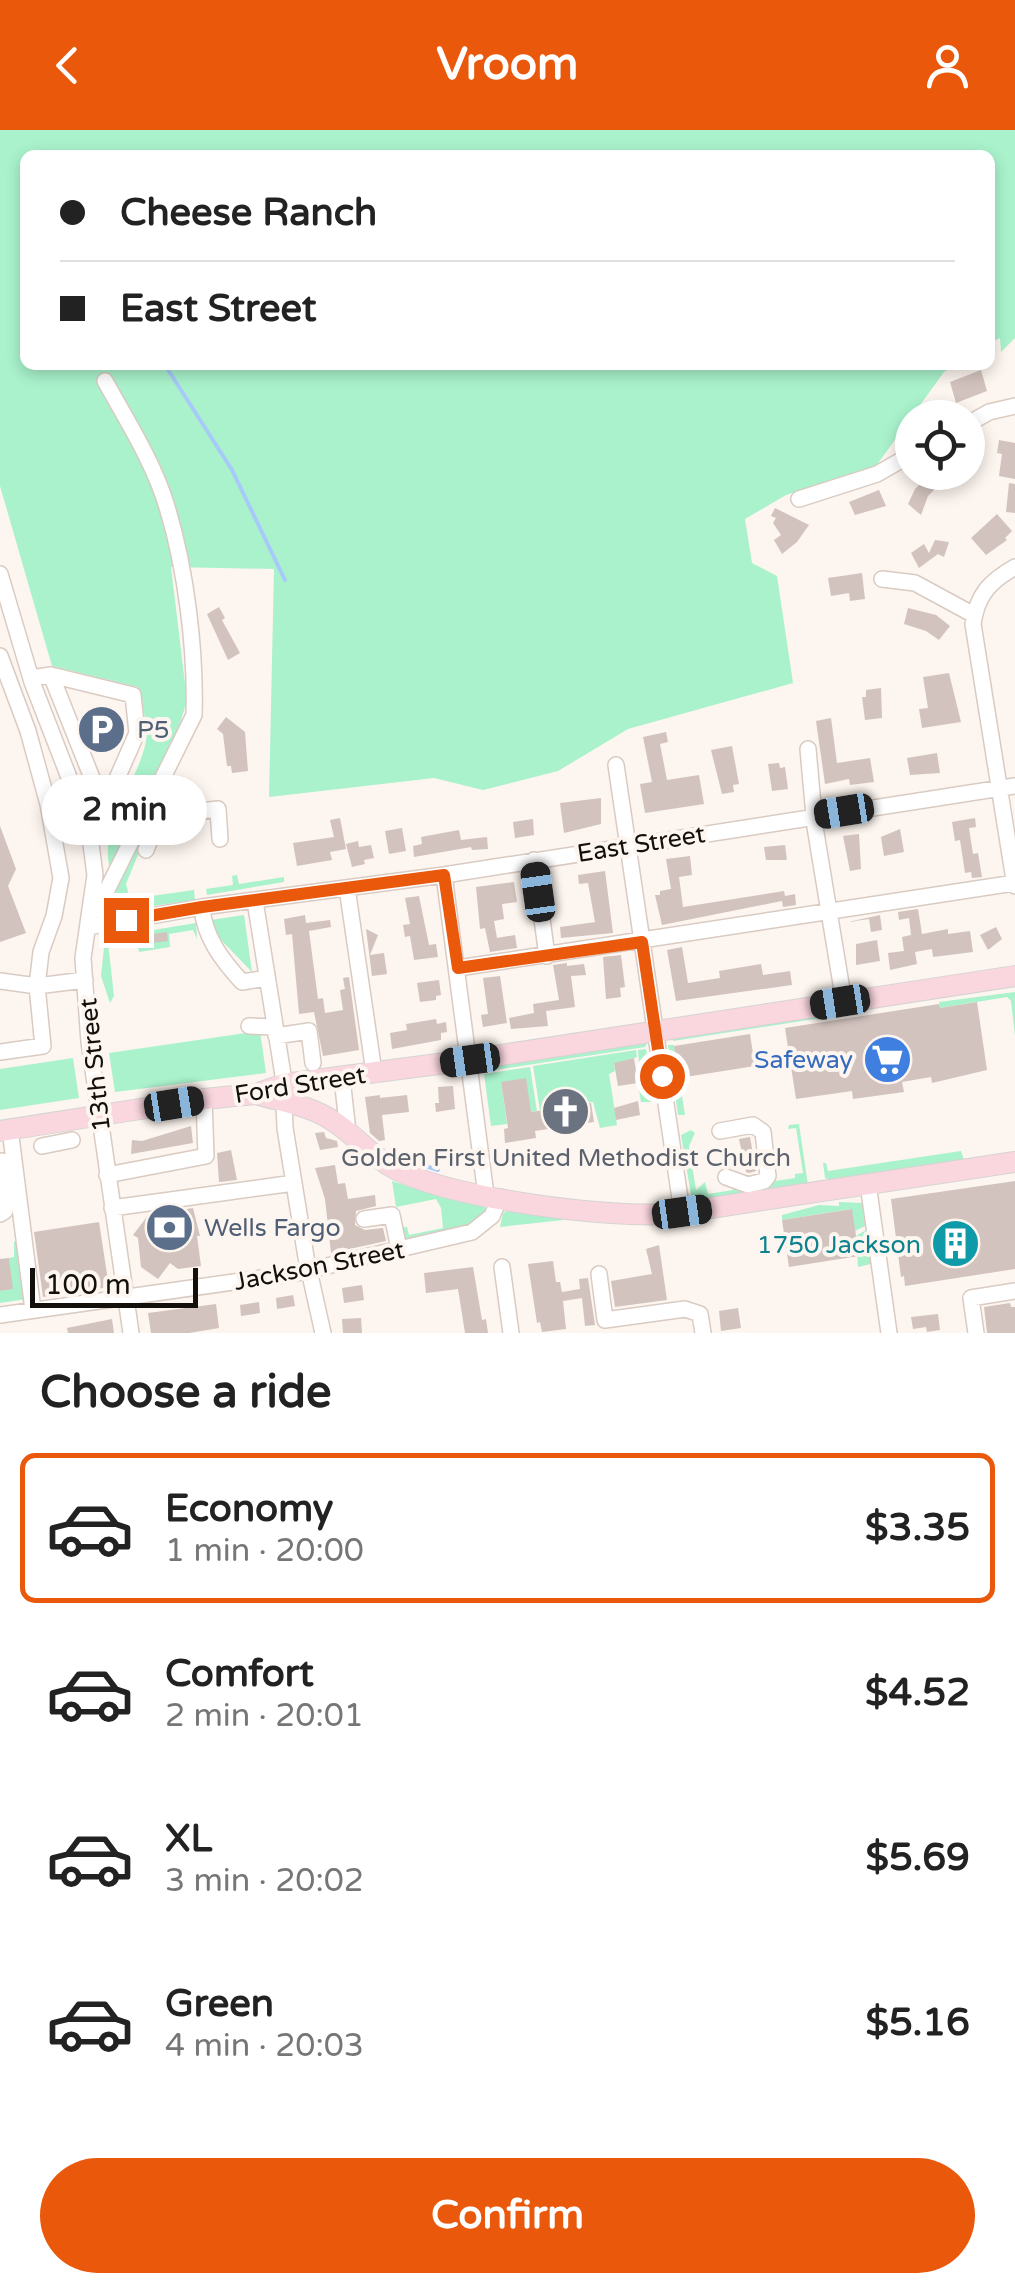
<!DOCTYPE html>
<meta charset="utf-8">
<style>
body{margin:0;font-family:"Varela Round",sans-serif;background:#f2f2f2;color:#222;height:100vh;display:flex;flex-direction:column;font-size:38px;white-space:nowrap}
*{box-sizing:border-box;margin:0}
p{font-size:32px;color:#767676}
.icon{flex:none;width:55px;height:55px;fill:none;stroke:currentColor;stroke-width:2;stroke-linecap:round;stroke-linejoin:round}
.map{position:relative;height:1203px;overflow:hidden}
.side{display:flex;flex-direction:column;background:#fff;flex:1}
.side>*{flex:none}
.hud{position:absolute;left:20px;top:20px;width:975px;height:220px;border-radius:15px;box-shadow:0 5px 15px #0003;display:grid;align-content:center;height:220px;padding:0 40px;background:#fff}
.tools{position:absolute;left:895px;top:270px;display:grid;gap:20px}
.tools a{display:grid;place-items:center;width:90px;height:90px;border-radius:50%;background:#fff;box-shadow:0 5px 15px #0003;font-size:50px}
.scale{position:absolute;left:30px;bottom:25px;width:168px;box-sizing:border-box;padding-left:10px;border:5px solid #130f0b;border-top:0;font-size:28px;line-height:35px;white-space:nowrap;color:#130f0b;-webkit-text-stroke:8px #fdf5ef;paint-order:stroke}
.end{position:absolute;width:45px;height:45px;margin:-22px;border:12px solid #ea580c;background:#fff;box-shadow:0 0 0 5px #fff}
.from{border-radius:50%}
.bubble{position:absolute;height:70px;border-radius:35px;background:#fff;box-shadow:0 5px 15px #0003;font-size:32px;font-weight:700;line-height:70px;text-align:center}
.car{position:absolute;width:30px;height:60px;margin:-30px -15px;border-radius:12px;box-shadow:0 0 8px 2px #0007;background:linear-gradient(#222 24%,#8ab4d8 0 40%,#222 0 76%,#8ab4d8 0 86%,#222 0)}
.hud b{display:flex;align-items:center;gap:35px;height:95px;font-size:38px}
.hud b+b{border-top:2px solid #e0e0e0}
.hud i{width:25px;height:25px;background:#222}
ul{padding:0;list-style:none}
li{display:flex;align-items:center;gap:30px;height:150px;margin:0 20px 15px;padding:0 20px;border:5px solid transparent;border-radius:15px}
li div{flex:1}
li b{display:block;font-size:38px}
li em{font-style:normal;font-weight:700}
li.selected{border-color:#ea580c}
li>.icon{width:90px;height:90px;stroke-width:1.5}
h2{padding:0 40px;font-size:45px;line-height:120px}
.action{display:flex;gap:20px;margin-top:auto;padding:20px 40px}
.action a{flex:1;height:115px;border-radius:60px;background:#ea580c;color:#fff;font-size:40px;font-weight:700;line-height:115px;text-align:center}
header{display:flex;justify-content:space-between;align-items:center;height:130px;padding:0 40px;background:#ea580c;color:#fff;font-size:45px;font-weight:700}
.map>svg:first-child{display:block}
.green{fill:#a9f2cc}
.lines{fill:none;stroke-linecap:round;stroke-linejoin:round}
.stream{stroke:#a8caf9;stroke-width:4}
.building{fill:#d3c3be}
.minor-casing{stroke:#d9cbc2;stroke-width:18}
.major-casing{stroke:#d5d4d3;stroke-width:22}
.minor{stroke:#fff;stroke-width:15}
.major{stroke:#fad7df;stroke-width:20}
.route{stroke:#ea580c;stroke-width:12}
.labels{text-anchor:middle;stroke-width:8;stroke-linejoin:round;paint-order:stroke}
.service-label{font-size:25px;fill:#4e5e75;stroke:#fdf5ef;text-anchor:start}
.street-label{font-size:25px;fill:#130f0b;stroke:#fdf5ef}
.shop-label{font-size:25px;fill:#366cbe;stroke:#fdf5ef;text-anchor:end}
.worship-label{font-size:25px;fill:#5b616d;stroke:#fdf5ef}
.culture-label{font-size:25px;fill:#0d838f;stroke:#fdf5ef;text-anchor:end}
</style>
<header><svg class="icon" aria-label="back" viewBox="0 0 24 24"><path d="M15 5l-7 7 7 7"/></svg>Vroom<svg class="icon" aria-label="person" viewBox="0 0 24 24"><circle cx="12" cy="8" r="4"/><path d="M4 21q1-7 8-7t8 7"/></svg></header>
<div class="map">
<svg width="1015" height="1203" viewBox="0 0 1015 1203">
<rect width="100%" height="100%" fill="#fdf5ef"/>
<path class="green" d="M0,0h1015v208l-14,14 -1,-14 -10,5v-188h-965v210h930l-11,7 -68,94 -90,29 -41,24 7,44 25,13 16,107 -165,46 -70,42 -75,19 -49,-12 -165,19 5,-228 -103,-2 16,133 -12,41 -65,128c-12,-44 28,-86 36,-128 3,-15 -5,-38 -8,-54l-86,-21 -52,-180z
M145,696l4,2 -23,56 4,15 64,-9 1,10 -92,13z
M237,745l2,9 45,-7v5l-77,13 -1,-6 27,-4 -1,-9z
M244,785l8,57 -32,-33 -9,-19z
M196,793l1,16 -4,-9 -24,4 1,13 -31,5 -3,-13 -28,4 6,53 -4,7 -9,-27 4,-38z
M1015,862v44l-4,-35 -4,-4 -67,11 -1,-6z
M839,881l1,4 -167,26v-4z
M260,901l6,42 -151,19 -6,-39z
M647,913l-2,4 -156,24 -1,-5z
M668,915h6l11,70h9h-16z
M646,919l9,53h-14l-5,-30 3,-8 7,-1 -7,-1 -1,-12z
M636,920l1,7 -23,7 1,7 -6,3 8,51 -17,3 -7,-26 -53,9 -7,-45z
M73,928l6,40 -79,12v-41z
M530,937l7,44 -6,1 -30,-30 6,42 -16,2 -7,-52z
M799,994l9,61 -116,16 -11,-66 10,-5 4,3 -6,13 7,44 9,-8 3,12 25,-4 -1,-8 41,-11 2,10 20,-3v-4l8,-1 -7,-45 -8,1 1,-4z
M961,1021l3,9 -132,20 -7,-2 -2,-15h3l2,8z
M392,1051l49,16 42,7 3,6 -15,14 -70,16 -2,-12 8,-1 2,8 34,-7 -2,-20 -5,-9 -40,8z
M839,1072l23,1 3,23 -10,5 -4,-22 -69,11v-5l37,-10 20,1z
M509,1080l53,8 1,2 -63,7 3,-14z
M866,1100l5,34 -13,3 -2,-31z
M20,1109l7,60 -27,4v-12l12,-2 -3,-31 5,-1v-15z"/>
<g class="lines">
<path class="stream" d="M165,235l67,105 53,110
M391,1020l16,10 31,10"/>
</g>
<path class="building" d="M981,240l6,21 -31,12 -6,-21z
M999,310l16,3v36l-16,-3 3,-22 -5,-1z
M941,342h34l-25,17z
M926,348l10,10 -8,8 -7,19 -13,-11 7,-15z
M1009,353l6,1v29l-9,-1z
M879,360l7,16 -31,9 -6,-13z
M775,378l34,17 -12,17 -15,12 -8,-14 7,-5 -8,-12 3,-5 -5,-2z
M997,384l15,17 -7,7 2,2 -21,15 -15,-17z
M935,410l14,2 -5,15 -6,-3 -19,14 -8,-15 13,-9 5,9z
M862,443l3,26 -15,2 -1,-8 -18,3 -3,-18z
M219,477l6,11 -3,2 18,33 -12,7 -21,-46z
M908,478l28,7 14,11 -11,14 -13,-9 -22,-7z
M949,543l12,49 -39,6 -3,-19 9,-1 -5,-31z
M881,558l1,30 -17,2 -3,-23h4v-7z
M226,587l19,15 3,39 -16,2 -1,-7h-4l-4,-32 -6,-5z
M831,588l6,45 33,-5 4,24 -24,3 -1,-6 -24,5 -9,-63z
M666,602l2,10 -8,2 7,36 32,-5 5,29 -59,9 -5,-29 12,-2 -9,-45z
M732,616l7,38 -6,1 1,7 -12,2 -11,-44z
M937,623l3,20 -30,2 -3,-17z
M779,633l1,5 5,-1 3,22 -16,2 -4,-27z
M601,668v26l-37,9 -4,-30z
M340,688l6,31 -16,3 2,8 -35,6 -4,-23 41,-6 -4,-17z
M975,688l1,9 -7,1 4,26 5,-1 4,24 -10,1 -1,-6 -6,1 -5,-33 -5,1 -3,-19z
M533,689l1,16 -19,3 -2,-16z
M0,696l16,43 -8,17 18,47 -26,9z
M402,698l4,23 -17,3 -4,-23z
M900,699l4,23 -20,4 -3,-19z
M459,700l2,10 26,-3 1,12 -16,1 -1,-3 -57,10 -1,-11 9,-2 -1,-7z
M859,704l2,35 -11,2 -7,-35z
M358,711l1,6 12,-2 3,13 -10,2 1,4 -13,3 -6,-23z
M785,715l2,15h-21l-2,-13z
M690,726l2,19 -13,2 4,30 101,-16 1,5 10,-2 1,11 -13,2 -1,-6 -120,24 -7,-30h5v-4l11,-2 -5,-30z
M605,741l8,62 -52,5 -1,-11 35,-5 -7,-39 -9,1 -1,-9z
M514,752l3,20 -15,2 2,15 -10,2 3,17 18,-3 2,13 -27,4 -5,-24 -5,1 -4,-42z
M419,766l10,49 7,-1 2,13 -24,3 -4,-24 -5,1 -2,-12 7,-1 -5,-26z
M918,779l4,25 26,-5v5l22,-3 3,21 -40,5 -1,-8 -17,3 2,12 -27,6 -2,-17 16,-2 -2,-14 9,-2 -2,-17 -10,2 -1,-8z
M305,785l1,8 24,-3 1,7 -22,4 9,68 5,-1 2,15 18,-3 -3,-20 5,-1 -2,-11 6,-1 10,73 -36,6 -9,-44 -15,2 -7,-80 -6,1 -2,-16z
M880,785l2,15 -11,2 -2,-13 -21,3z
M996,797l6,12 -14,11 -8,-15z
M366,799l12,6 -8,20 14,-2 3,21 -15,2z
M167,802l1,9 -23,3 -1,-9z
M877,810l3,21 -24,4v-21z
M682,817l6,36 32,-5 -1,-7 42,-7 2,11 27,-4 2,14 -116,16 -9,-51z
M621,825l4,32 -5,1 1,9 -15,2 -3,-42z
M567,833v3l17,-2 2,11 -15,1 4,31 -29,4 2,15 -37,3 -2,-11 25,-5 -1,-9 26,-4 -6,-35z
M500,846l7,47 -24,4 -2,-12 7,-1 -5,-36z
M439,850l2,15 -5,1v4l-16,2 -3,-19z
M977,872l10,68 -55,13 -1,-6 -29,5 2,10 -51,7 -1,-8 -56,8 -11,-71 154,-24 1,4z
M436,889l1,5 9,-2 1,10 -6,1v7l-49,9 -2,-16 17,-3 -1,-6z
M750,904l5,32 -76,12 -5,-32z
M634,928l4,25 -20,3 -4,-23z
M526,948l5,34 60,-9 3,19 -59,9 1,7 -31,5 -1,-14 4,-1 -7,-46z
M453,956l2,23 -19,3 -1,-9h4l-1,-16z
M380,965v3l27,-3 2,17 -27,3 3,25 -6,1 -9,-8 -5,-36z
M638,971l2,14 -24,5 -2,-12z
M191,996l2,17 -62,11 1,-14 10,1z
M324,1002l2,6 11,3 1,6 -18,3 -5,-17z
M750,1007l6,34 -7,2 -3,-1 -7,-33z
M231,1020l6,30 -18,2 -2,-29z
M335,1035l3,19 7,-1 3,16 27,-4 1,11 -20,5 -1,14 10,5 18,-2 3,13 -55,12 -6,-54 -10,-31z
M1015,1051v88l-110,17 -1,-10 -3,1 -10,-78z
M193,1078l7,28h-3l4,30 -23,3 -8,-6 -12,16 -17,-12 -3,-29 -5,-3 16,-21 7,5 5,-6z
M852,1079l7,47 -70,11 -7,-47z
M99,1092l10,65 -66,10 -9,-65z
M659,1115l8,55 -52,7 -4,-26 41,-7 -6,-25z
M9,1128l4,31 -13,2v-32z
M553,1131l3,21h4l2,10 18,-3 -1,-10 9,-1 7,47 -10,1 -3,-28 -19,3 3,28 -24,3 -2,-10 -3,1 -9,-59z
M473,1137l9,53 4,-1 2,14h-23l-7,-44 -32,4 -2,-20z
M362,1155l2,15 -20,3 -2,-15z
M293,1165l2,11 -18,3 -1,-11z
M259,1172l1,11 -19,3 -1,-11z
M1010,1173l1,4h4v26h-28l-3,-26z
M216,1174l3,24 -30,5h-38l-3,-20z
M738,1178l3,20 -20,3 -2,-20z
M938,1184l2,16 -13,2 -1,-5 -13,2 -2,-12z
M361,1188l1,15h-19l-1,-14z
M112,1189l2,14h-46l-1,-5z"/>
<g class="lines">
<defs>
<path id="minor" d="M968,294l21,-12 26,-6
M799,369l78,-25 35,-20
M1015,437c-25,14 -38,28 -42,57l42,262
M0,444l32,108 57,147 6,46 -12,83 6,84 42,291
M882,449l33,4 59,32
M0,526l28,75 20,73 13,74 -7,38 -13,36 -4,34 -37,-5
M31,548l20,-3 82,20 4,38 -33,75 -53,-133
M808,619l7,78 29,175
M616,635l66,447
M144,687l74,-8 2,30
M146,720l13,-33
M534,730l13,96
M444,745l42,320
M347,758l27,184
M255,771l28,174 2,53 21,129 17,76
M202,777c2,30 20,53 40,75l25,-4
M97,780l97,-195c2,-65 -8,-146 -27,-208 -13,-44 -40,-86 -62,-126
M88,797l114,-20 242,-32 571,-89
M458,838l557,-85
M249,896l26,1
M276,906l33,-5 4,32
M0,922l43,-6 -6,-60 48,-6
M343,957l5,45
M10,999l23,181
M720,1001l33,-6 10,7 5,44 -4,5 -16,4 -22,-8
M42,1016l30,-6
M107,1045l99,-19 -2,-57
M868,1054l21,149
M112,1078l182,-25
M0,1084l5,-3 2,-10 -5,-40
M364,1089l28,-4 7,34
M502,1137l9,66
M599,1144l6,46 80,-11 15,5 3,19
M0,1185l297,-42 175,-41 20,-16 8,-19
M976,1203l-5,-35 44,-7"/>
<path id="major" d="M256,964c27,8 57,12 80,29 22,15 37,35 61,47 60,29 207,48 274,44l344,-52
M0,1001l204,-32 52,-5 28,-10 185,-24 546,-84"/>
</defs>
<use href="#minor" class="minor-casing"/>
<use href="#major" class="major-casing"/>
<use href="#minor" class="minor"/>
<use href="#major" class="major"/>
</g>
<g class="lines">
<path class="route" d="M126,790l76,-13 242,-32 14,93 184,-26 20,134"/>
</g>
<defs>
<symbol id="parking-disc" viewBox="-11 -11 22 22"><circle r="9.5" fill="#5c6f8a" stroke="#fdf5ef"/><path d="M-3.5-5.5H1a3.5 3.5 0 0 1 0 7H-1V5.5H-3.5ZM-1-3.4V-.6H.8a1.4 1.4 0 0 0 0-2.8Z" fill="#fff"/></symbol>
<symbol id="supermarket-disc" viewBox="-11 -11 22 22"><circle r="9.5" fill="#3f7fe0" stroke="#fdf5ef"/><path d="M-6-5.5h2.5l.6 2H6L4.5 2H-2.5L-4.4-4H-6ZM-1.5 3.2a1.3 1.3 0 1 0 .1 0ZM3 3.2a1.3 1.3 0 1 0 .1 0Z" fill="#fff"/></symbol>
<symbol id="church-disc" viewBox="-11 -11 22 22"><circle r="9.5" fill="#6b7280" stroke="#fdf5ef"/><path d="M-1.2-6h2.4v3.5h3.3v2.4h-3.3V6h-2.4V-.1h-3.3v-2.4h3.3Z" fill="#fff"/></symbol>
<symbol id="bank-disc" viewBox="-11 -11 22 22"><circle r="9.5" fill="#5c6f8a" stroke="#fdf5ef"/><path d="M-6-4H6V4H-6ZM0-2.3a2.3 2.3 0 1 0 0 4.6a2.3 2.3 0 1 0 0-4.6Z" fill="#fff"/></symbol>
<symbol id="building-disc" viewBox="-11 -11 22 22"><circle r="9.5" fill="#0f9aa8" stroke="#fdf5ef"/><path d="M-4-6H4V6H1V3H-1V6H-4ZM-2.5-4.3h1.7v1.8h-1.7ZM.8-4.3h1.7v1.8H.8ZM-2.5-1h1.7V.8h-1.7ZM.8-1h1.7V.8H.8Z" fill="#fff"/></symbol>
</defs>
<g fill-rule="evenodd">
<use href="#parking-disc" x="74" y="572" width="55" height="55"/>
<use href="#supermarket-disc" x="860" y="902" width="55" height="55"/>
<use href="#church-disc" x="538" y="954" width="55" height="55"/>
<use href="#bank-disc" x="142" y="1070" width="55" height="55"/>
<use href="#building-disc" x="928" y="1086" width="55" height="55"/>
</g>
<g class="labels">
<g class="service-label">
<text x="137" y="608">P5</text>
<text x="204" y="1106">Wells Fargo</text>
</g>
<g class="street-label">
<text transform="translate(641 713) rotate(-9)" y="9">East Street</text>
<text transform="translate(94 935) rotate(-96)" y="9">13th Street</text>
<text transform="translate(300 954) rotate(-9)" y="9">Ford Street</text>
<text transform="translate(319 1135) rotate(-11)" y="9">Jackson Street</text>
</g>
<g class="shop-label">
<text x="853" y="938">Safeway</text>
</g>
<g class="worship-label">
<text x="566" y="1036">Golden First United Methodist Church</text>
</g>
<g class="culture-label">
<text x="921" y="1123">1750 Jackson</text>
</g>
</g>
</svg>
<div class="tools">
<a><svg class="icon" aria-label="locate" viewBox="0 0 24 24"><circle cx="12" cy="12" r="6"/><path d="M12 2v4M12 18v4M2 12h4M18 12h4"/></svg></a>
</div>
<div class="scale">100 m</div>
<i class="end from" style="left:662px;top:946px"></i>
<i class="end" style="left:126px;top:790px"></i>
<div class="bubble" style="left:42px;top:645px;width:165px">2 min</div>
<i class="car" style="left:844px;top:681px;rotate:261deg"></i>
<i class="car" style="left:538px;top:762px;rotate:352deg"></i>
<i class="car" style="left:840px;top:872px;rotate:261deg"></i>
<i class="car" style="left:470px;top:930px;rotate:262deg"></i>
<i class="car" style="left:174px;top:974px;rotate:81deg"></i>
<i class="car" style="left:682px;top:1082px;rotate:82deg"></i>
<div class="hud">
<b><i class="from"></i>Cheese Ranch</b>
<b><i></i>East Street</b>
</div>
</div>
<section class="side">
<h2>Choose a ride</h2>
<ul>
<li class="selected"><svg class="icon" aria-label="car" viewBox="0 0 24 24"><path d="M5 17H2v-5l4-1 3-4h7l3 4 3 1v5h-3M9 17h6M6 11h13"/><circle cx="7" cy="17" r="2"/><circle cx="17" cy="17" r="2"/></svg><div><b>Economy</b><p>1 min · 20:00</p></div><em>$3.35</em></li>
<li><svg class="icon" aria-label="car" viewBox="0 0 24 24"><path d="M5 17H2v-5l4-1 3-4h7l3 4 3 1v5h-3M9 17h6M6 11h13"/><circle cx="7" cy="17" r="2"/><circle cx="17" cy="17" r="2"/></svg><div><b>Comfort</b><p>2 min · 20:01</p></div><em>$4.52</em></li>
<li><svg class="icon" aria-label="car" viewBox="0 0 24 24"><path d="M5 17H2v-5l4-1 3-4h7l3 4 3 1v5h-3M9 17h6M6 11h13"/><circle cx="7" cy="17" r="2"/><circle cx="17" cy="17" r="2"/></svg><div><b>XL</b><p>3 min · 20:02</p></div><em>$5.69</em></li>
<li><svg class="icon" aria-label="car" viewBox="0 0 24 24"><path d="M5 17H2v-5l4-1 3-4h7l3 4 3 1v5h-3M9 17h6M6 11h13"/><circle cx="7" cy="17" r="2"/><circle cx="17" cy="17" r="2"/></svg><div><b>Green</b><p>4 min · 20:03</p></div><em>$5.16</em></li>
</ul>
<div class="action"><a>Confirm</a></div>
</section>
